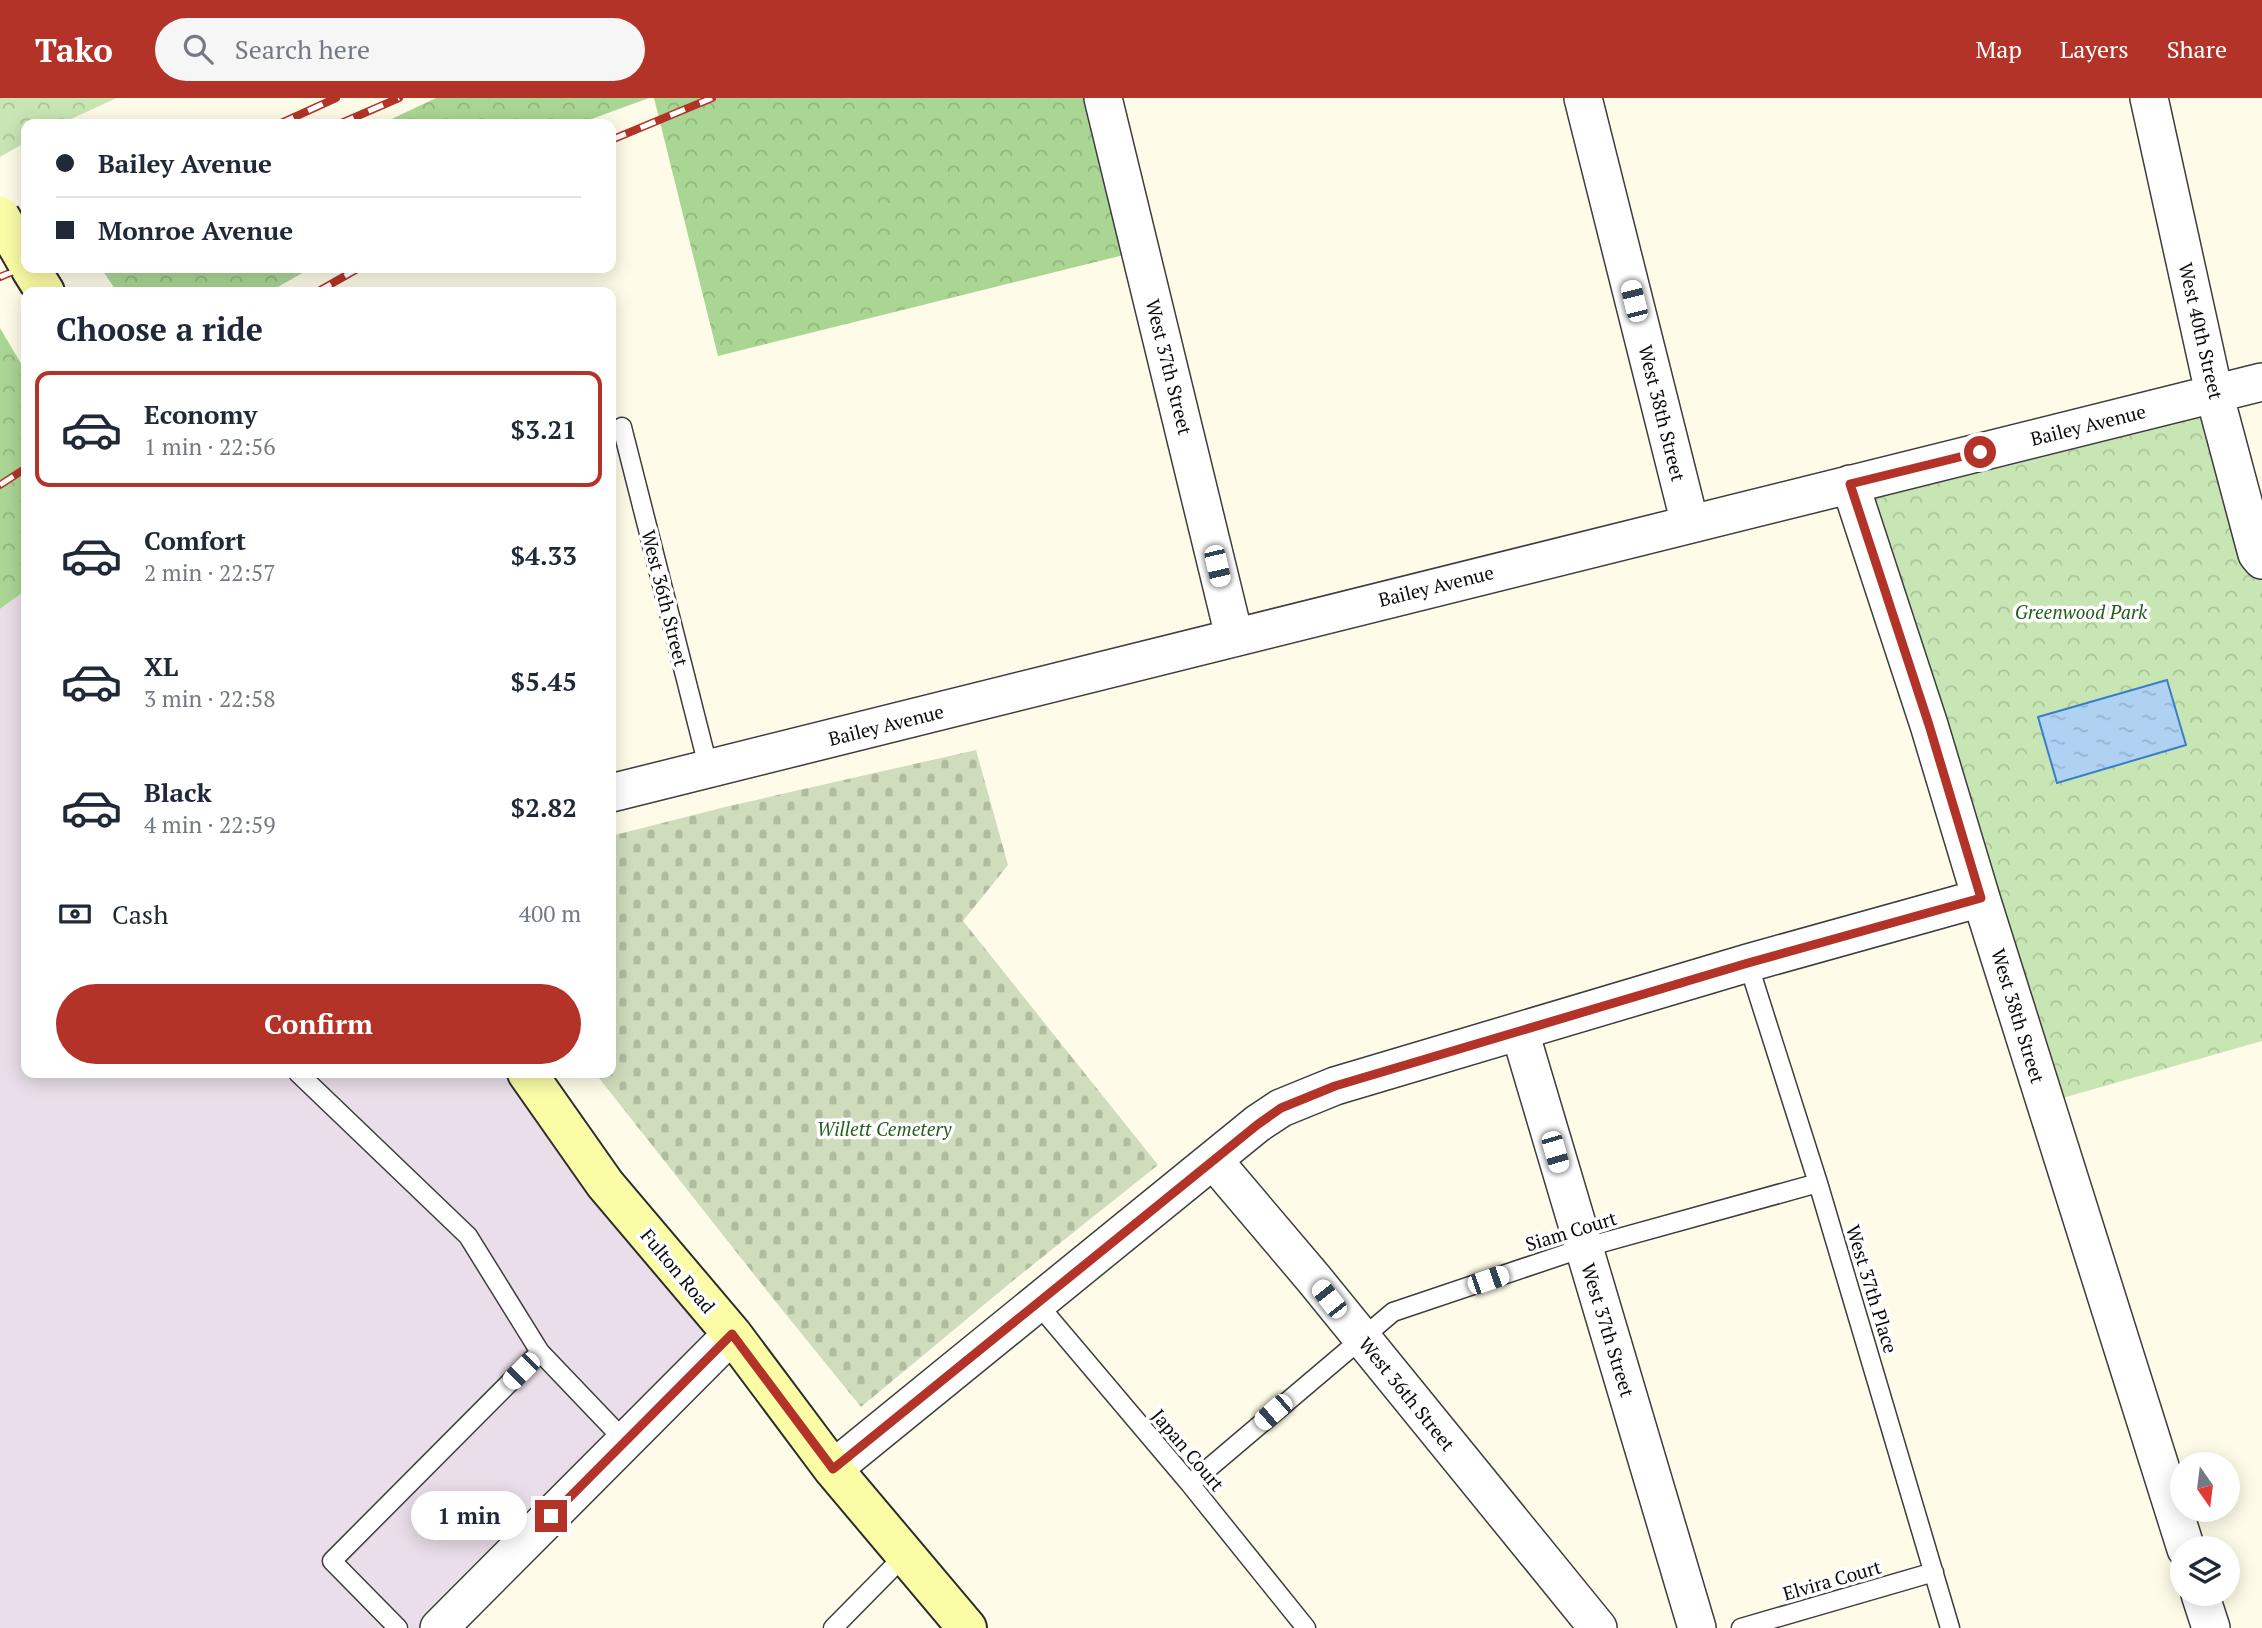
<!DOCTYPE html>
<meta charset="utf-8">
<style>
body{margin:0;font-family:"PT Serif",serif;background:#f6f6f7;color:#1f2937;height:100vh;display:flex;flex-direction:column;font-size:26px;white-space:nowrap}
*{box-sizing:border-box;margin:0}
p{font-size:23px;color:#747a83}
.icon{flex:none;width:38px;height:38px;fill:none;stroke:currentColor;stroke-width:2;stroke-linecap:round;stroke-linejoin:round}
.map{position:relative;flex:1;overflow:hidden}
.details{position:absolute;left:21px;top:189px;width:595px;height:791px;display:flex;flex-direction:column;background:#fff;border-radius:14px;box-shadow:0 4px 18px #0003}
.details>*{flex:none}
.top-card{position:absolute;left:21px;top:21px;width:595px;height:154px;border-radius:14px;box-shadow:0 4px 18px #0003;display:grid;align-content:center;height:154px;padding:0 35px;background:#fff}
.needle{width:46px;rotate:166deg}
.controls{position:absolute;left:2170px;top:1354px;display:grid;gap:14px}
.controls a{display:grid;place-items:center;width:70px;height:70px;border-radius:50%;background:#fff;box-shadow:0 4px 18px #0003;font-size:35px}
.end{position:absolute;width:32px;height:32px;margin:-16px;border:9px solid #b33329;background:#fff;box-shadow:0 0 0 4px #fff}
.from{border-radius:50%}
.bubble{position:absolute;height:49px;border-radius:24px;background:#fff;box-shadow:0 4px 18px #0003;font-size:23px;font-weight:600;line-height:49px;text-align:center}
.car{position:absolute;width:21px;height:42px;margin:-21px -10px;border-radius:9px;box-shadow:0 0 5px 2px #0007;background:linear-gradient(#fff 24%,#345 0 40%,#fff 0 76%,#345 0 86%,#fff 0)}
.top-card b{display:flex;align-items:center;gap:24px;height:66px;font-size:26px}
.top-card b+b{border-top:2px solid #e0e1e3}
.top-card i{width:18px;height:18px;background:#1f2937}
ul{padding:0;list-style:none}
li{display:flex;align-items:center;gap:21px;height:116px;margin:0 14px 10px;padding:0 21px;border:4px solid transparent;border-radius:14px}
li div{flex:1}
li b{display:block;font-size:26px}
li em{font-style:normal;font-weight:600}
li.current{border-color:#b33329}
li>.icon{width:63px;height:63px;stroke-width:1.5}
h2{padding:0 35px;font-size:32px;line-height:84px}
.pay{display:flex;align-items:center;gap:18px;height:77px;padding:0 35px;font-size:26px}
.pay p{margin-inline-start:auto}
.primary-button{display:flex;gap:14px;margin-top:auto;padding:14px 35px}
.primary-button a{flex:1;height:80px;border-radius:42px;background:#b33329;color:#fff;font-size:28px;font-weight:600;line-height:80px;text-align:center}
header{display:flex;align-items:center;gap:42px;box-sizing:border-box;height:98px;padding:0 35px;background:#b33329;color:#fff}
header strong{font-size:33px}
nav{display:flex;gap:38px;margin-inline-start:auto;font-size:24px}
.search{width:490px;height:63px;background:#f6f6f7;display:flex;align-items:center;gap:18px;box-sizing:border-box;padding:0 24px;border-radius:38px;color:#747a83;font-size:26px}
.map>svg:first-child{display:block}
.industrial{fill:#e9dee9}
.forest{fill:url(#forest-crowns)}
.cemetery{fill:url(#cemetery-stones)}
.park{fill:url(#park-crowns)}
.water{fill:url(#water-ripples);stroke:#3a7ec7;stroke-width:2}
.lines{fill:none;stroke-linecap:round;stroke-linejoin:round}
.service-casing{stroke:#3d3d3d;stroke-width:21}
.minor-casing{stroke:#3d3d3d;stroke-width:40}
.secondary-casing{stroke:#2c2c2c;stroke-width:42}
.service{stroke:#fff;stroke-width:18}
.minor{stroke:#fff;stroke-width:37}
.secondary{stroke:#fbfca6;stroke-width:38}
.rail-casing{stroke:#b33329;stroke-width:8}
.rail{stroke:#fff;stroke-width:5;stroke-dasharray:16;stroke-linecap:butt}
.secondary-bridge-casing{stroke:#2c2c2c;stroke-width:42;stroke-linecap:butt}
.secondary-bridge{stroke:#fbfca6;stroke-width:38}
.route{stroke:#b33329;stroke-width:9}
.labels{text-anchor:middle;stroke-width:7;stroke-linejoin:round;paint-order:stroke}
.street-label{font-size:19px;fill:#0a0a0a;stroke:#fff}
.park-label{font-size:19px;font-style:italic;fill:#245e1e;stroke:#fff}
</style>
<header>
<strong>Tako</strong>
<div class="search"><svg class="icon" aria-label="search" viewBox="0 0 24 24"><circle cx="10" cy="10" r="6"/><path d="M15 15l6 6"/></svg>Search here</div>
<nav><a>Map</a><a>Layers</a><a>Share</a></nav>
</header>
<div class="map">
<svg width="2262" height="1530" viewBox="0 0 2262 1530">
<defs>
<pattern id="forest-crowns" width="20" height="18" patternUnits="userSpaceOnUse" patternTransform="scale(1.75)"><rect width="20" height="18" fill="#aad694"/><path d="M2 6a3 3 0 1 1 6 0M12 15a3 3 0 1 1 6 0" fill="none" stroke="#91b67e"/></pattern>
<pattern id="cemetery-stones" width="16" height="16" patternUnits="userSpaceOnUse" patternTransform="scale(1.75)"><rect width="16" height="16" fill="#cfddbc"/><path d="M2 7V4a2 2 0 0 1 4 0v3zM10 15v-3a2 2 0 0 1 4 0v3z" fill="#b0bca0"/></pattern>
<pattern id="park-crowns" width="20" height="18" patternUnits="userSpaceOnUse" patternTransform="scale(1.75)"><rect width="20" height="18" fill="#c8e6b4"/><path d="M2 6a3 3 0 1 1 6 0M12 15a3 3 0 1 1 6 0" fill="none" stroke="#aac499"/></pattern>
<pattern id="water-ripples" width="26" height="14" patternUnits="userSpaceOnUse" patternTransform="scale(1.75)"><rect width="26" height="14" fill="#afd2f3"/><path d="M2 4q2-2 4 0t4 0M15 11q2-2 4 0t4 0" fill="none" stroke="#95b3cf"/></pattern>
</defs>
<rect width="100%" height="100%" fill="#fefce8"/>
<path class="industrial" d="M26,492v483h500l206,261 -293,294h-439v-1019z"/>
<path class="forest" d="M436,0h213l-71,26h-197z
M654,0h449l37,153 -422,105z
M101,170h210l-42,24h-152z
M0,230l26,44v218l-26,19z"/>
<path class="cemetery" d="M976,652l32,115 -45,56 195,244 -143,114 -154,128 -86,-106 -180,-228h16v-237l114,-29z"/>
<path class="park" d="M0,0h117l-57,26h-34v18l-26,15z
M2214,295l48,167v481l-217,62 -195,-619z"/>
<path class="water" d="M2167,582l19,65 -129,38 -19,-66z"/>
<g class="lines">
<defs>
<path id="service" d="M622,329l87,343
M1748,865l70,220 132,445
M298,975l170,163 72,116 85,89
M1036,1204l154,182 116,144
M1190,1386l203,-172 190,-64 235,-65
M398,1530l-66,-67 208,-209
M833,1530l72,-73
M1741,1530l193,-56"/>
<path id="minor" d="M1103,0l131,538
M1583,0l107,426
M2149,0l65,295 43,161 5,6
M1850,386l79,241 52,173 205,651
M611,695l1651,-411
M1520,934l177,596
M1214,1063l100,118 284,349
M833,1371l424,-345 24,-16 54,-22 413,-123 233,-65
M2200,1496l11,34
M439,1530l293,-294"/>
<path id="secondary" d="M30,170l15,24
M527,975l78,111 127,150 101,135 134,159"/>
</defs>
<use href="#service" class="service-casing"/>
<use href="#minor" class="minor-casing"/>
<use href="#secondary" class="secondary-casing"/>
<use href="#service" class="service"/>
<use href="#minor" class="minor"/>
<use href="#secondary" class="secondary"/>
<defs>
<path id="rail" d="M279,26l57,-26
M339,26l60,-26
M611,42l101,-42
M0,155l26,-12
M0,179l26,-11
M317,194l42,-24
M0,387l26,-17"/>
</defs>
<use href="#rail" class="rail-casing"/>
<use href="#rail" class="rail"/>
<defs>
<path id="secondary-bridge" d="M0,118l26,45"/>
</defs>
<use href="#secondary-bridge" class="secondary-bridge-casing"/>
<use href="#secondary-bridge" class="secondary-bridge"/>
</g>
<g class="lines">
<path class="route" d="M551,1418l181,-182 101,135 424,-344 24,-17 54,-22 413,-123 233,-65 -52,-173 -79,-241 130,-32"/>
</g>
<g class="labels">
<g class="street-label">
<text transform="translate(2201 233) rotate(77)" y="7">West 40th Street</text>
<text transform="translate(1169 269) rotate(76)" y="7">West 37th Street</text>
<text transform="translate(1662 315) rotate(76)" y="7">West 38th Street</text>
<text transform="translate(2088 327) rotate(-14)" y="7">Bailey Avenue</text>
<text transform="translate(1436 488) rotate(-14)" y="7">Bailey Avenue</text>
<text transform="translate(665 500) rotate(76)" y="7">West 36th Street</text>
<text transform="translate(886 627) rotate(-14)" y="7">Bailey Avenue</text>
<text transform="translate(2018 918) rotate(73)" y="7">West 38th Street</text>
<text transform="translate(1571 1133) rotate(-17)" y="7">Siam Court</text>
<text transform="translate(678 1173) rotate(50)" y="7">Fulton Road</text>
<text transform="translate(1872 1191) rotate(73)" y="7">West 37th Place</text>
<text transform="translate(1608 1232) rotate(73)" y="7">West 37th Street</text>
<text transform="translate(1407 1296) rotate(51)" y="7">West 36th Street</text>
<text transform="translate(1188 1352) rotate(50)" y="7">Japan Court</text>
<text transform="translate(1832 1482) rotate(-16)" y="7">Elvira Court</text>
</g>
<g class="park-label">
<text x="2081" y="521">Greenwood Park</text>
<text x="884" y="1038">Willett Cemetery</text>
</g>
</g>
</svg>
<div class="controls">
<a><svg class="needle" viewBox="-14 -14 28 28"><path d="M0-13l5 13h-10z" fill="#e53935"/><path d="M0 13l5-13h-10z" fill="#747a83"/></svg></a>
<a><svg class="icon" aria-label="layers" viewBox="0 0 24 24"><path d="M12 4l9 5-9 5-9-5zM3 14l9 5 9-5"/></svg></a>
</div>
<i class="end from" style="left:1980px;top:354px"></i>
<i class="end" style="left:551px;top:1418px"></i>
<div class="bubble" style="left:411px;top:1393px;width:116px">1 min</div>
<i class="car" style="left:1634px;top:203px;rotate:346deg"></i>
<i class="car" style="left:1217px;top:468px;rotate:167deg"></i>
<i class="car" style="left:1555px;top:1054px;rotate:164deg"></i>
<i class="car" style="left:1488px;top:1182px;rotate:71deg"></i>
<i class="car" style="left:1329px;top:1201px;rotate:322deg"></i>
<i class="car" style="left:521px;top:1273px;rotate:225deg"></i>
<i class="car" style="left:1273px;top:1314px;rotate:229deg"></i>
<div class="top-card">
<b><i class="from"></i>Bailey Avenue</b>
<b><i></i>Monroe Avenue</b>
</div>
<section class="details">
<h2>Choose a ride</h2>
<ul>
<li class="current"><svg class="icon" aria-label="car" viewBox="0 0 24 24"><path d="M5 17H2v-5l4-1 3-4h7l3 4 3 1v5h-3M9 17h6M6 11h13"/><circle cx="7" cy="17" r="2"/><circle cx="17" cy="17" r="2"/></svg><div><b>Economy</b><p>1 min · 22:56</p></div><em>$3.21</em></li>
<li><svg class="icon" aria-label="car" viewBox="0 0 24 24"><path d="M5 17H2v-5l4-1 3-4h7l3 4 3 1v5h-3M9 17h6M6 11h13"/><circle cx="7" cy="17" r="2"/><circle cx="17" cy="17" r="2"/></svg><div><b>Comfort</b><p>2 min · 22:57</p></div><em>$4.33</em></li>
<li><svg class="icon" aria-label="car" viewBox="0 0 24 24"><path d="M5 17H2v-5l4-1 3-4h7l3 4 3 1v5h-3M9 17h6M6 11h13"/><circle cx="7" cy="17" r="2"/><circle cx="17" cy="17" r="2"/></svg><div><b>XL</b><p>3 min · 22:58</p></div><em>$5.45</em></li>
<li><svg class="icon" aria-label="car" viewBox="0 0 24 24"><path d="M5 17H2v-5l4-1 3-4h7l3 4 3 1v5h-3M9 17h6M6 11h13"/><circle cx="7" cy="17" r="2"/><circle cx="17" cy="17" r="2"/></svg><div><b>Black</b><p>4 min · 22:59</p></div><em>$2.82</em></li>
</ul>
<div class="pay"><svg class="icon" aria-label="cash" viewBox="0 0 24 24"><path d="M3 7h18v10H3z"/><circle cx="12" cy="12" r="2"/></svg>Cash<p>400 m</p></div>
<div class="primary-button"><a>Confirm</a></div>
</section>
</div>
